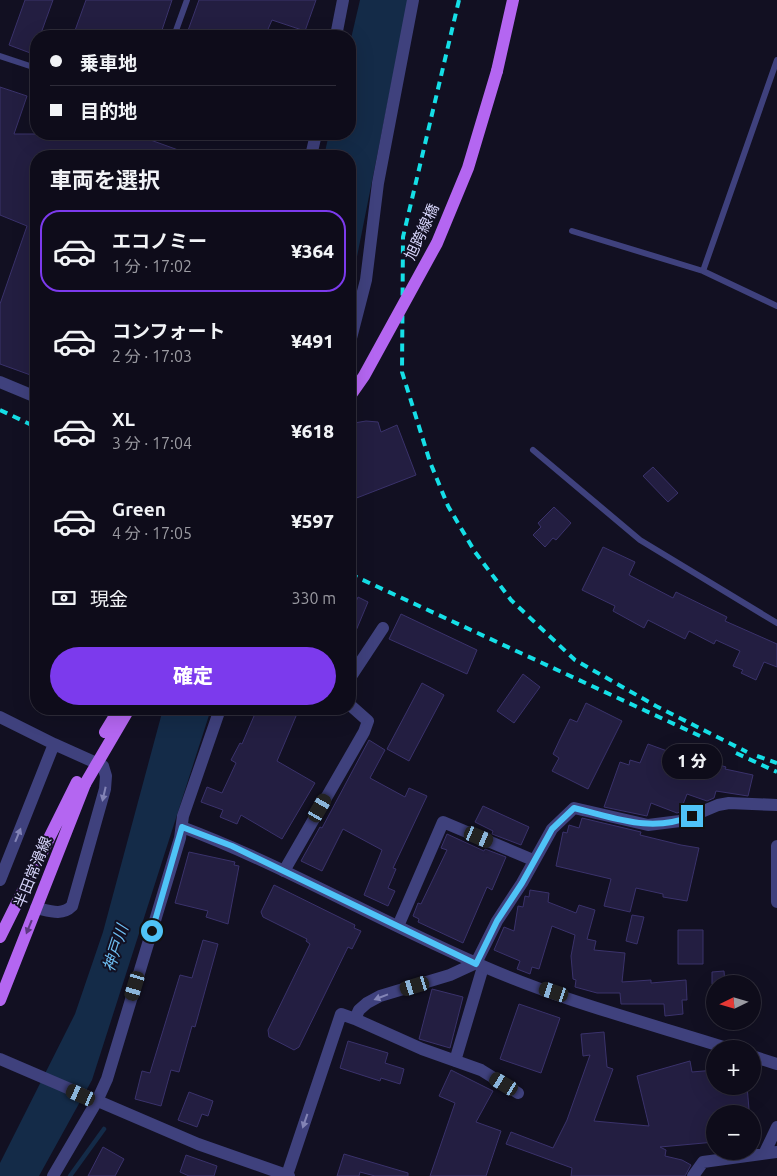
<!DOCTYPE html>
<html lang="ja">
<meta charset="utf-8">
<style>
body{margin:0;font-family:Ubuntu,"Noto Sans JP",sans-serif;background:#1c1a27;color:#f1f3f6;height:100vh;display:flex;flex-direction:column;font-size:19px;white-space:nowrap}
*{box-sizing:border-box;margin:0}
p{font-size:16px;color:#9b9ba2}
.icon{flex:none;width:28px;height:28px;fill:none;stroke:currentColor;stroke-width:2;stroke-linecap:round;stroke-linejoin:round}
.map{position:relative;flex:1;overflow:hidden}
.sheet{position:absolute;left:30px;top:150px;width:326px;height:565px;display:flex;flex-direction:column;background:#0e0c1a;border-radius:20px;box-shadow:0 5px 20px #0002,0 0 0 1px #2e2c39}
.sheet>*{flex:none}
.banner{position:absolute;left:30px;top:30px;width:326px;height:110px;border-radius:20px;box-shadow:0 5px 20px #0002,0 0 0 1px #2e2c39;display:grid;align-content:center;height:110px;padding:0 20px;background:#0e0c1a}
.needle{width:32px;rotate:265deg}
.buttons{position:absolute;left:706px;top:975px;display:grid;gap:10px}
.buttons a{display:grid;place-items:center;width:55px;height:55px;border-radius:50%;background:#0e0c1a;box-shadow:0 5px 20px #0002,0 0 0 1px #2e2c39;font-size:25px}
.end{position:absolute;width:22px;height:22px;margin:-11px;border:6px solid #4fc3f7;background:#111;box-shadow:0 0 0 2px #111}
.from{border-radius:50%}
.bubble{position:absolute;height:35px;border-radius:18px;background:#0e0c1a;box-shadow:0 5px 20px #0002,0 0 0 1px #2e2c39;font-size:16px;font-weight:800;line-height:35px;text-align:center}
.car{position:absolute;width:15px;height:30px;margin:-15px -8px;border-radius:6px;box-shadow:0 0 4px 1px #0007;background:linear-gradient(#222 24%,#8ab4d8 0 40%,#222 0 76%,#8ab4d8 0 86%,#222 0)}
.banner b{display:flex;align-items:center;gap:18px;height:48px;font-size:19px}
.banner b+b{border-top:1px solid #2e2c39}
.banner i{width:12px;height:12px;background:#f1f3f6}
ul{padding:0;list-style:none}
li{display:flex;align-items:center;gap:15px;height:82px;margin:0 10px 8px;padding:0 10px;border:2px solid transparent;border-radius:20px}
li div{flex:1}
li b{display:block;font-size:19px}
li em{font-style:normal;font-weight:800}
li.selected{border-color:#7c3aed}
li>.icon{width:45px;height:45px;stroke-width:1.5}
h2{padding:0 20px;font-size:22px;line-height:60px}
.pay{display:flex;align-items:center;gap:12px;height:55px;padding:0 20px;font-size:19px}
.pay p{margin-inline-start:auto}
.primary-button{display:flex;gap:10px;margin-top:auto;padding:10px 20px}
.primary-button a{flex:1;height:58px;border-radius:30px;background:#7c3aed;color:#fff;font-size:20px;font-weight:800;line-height:58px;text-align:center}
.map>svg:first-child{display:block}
.water{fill:#142b48}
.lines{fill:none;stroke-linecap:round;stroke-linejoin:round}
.stream{stroke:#142b48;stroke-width:4.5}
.building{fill:#231e41;stroke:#3a326b}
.path{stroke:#3aaa9c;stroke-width:2.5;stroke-dasharray:2.5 4;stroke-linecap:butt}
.service{stroke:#3f417d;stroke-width:6}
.minor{stroke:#3f417d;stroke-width:12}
.tertiary{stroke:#3f417d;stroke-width:12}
.primary{stroke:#b466f1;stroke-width:12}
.rail{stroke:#15dfe7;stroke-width:4;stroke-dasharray:8 6;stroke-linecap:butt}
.primary-bridge{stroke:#b466f1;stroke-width:12}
.oneway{fill:#8384b6}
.oneway2{fill:#5b377f}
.route{stroke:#4fc3f7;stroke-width:6}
.labels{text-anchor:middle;stroke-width:4;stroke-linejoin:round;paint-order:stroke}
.street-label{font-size:15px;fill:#d7d5fb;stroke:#121022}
.water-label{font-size:16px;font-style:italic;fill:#6dbdf2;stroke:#121022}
</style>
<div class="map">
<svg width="777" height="1176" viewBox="0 0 777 1176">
<rect width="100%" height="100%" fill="#121022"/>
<path class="water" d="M360,0h48l-58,292v-136h-26l5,-22h21v-91z
M163,709h48l-119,371 -53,96h-39v-13l75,-149 28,-82z"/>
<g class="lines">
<path class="stream" d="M70,1176l34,-47"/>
</g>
<path class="building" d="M25,0h28l-13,36h-4l-3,18 -24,-9z
M86,0h86l-12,36h-87z
M199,0h117l-11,31 -33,-11 -7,16h-79z
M0,87l27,9 -13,38h120l58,21 -156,1v221l-36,-13v-60l27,-78 -27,-11z
M366,421l12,1 3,10 16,-7 19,50 -62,24 -4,-12v-56l4,-8z
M653,467l25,26 -10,9 -25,-26z
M554,507l17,16 -15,17 -3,-2 -8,9 -12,-12 8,-8 -3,-4z
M603,547l32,15 -6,13 44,23 3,-6 51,25 -2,4 52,23v23l-13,-5 -8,18 -15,-7 2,-3 -10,-4 7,-15 -24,-11 -2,4 -25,-13 -4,8 -37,-19 -4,8 -31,-17 2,-5 -33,-16z
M358,597l10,5 -18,43v-30z
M401,614l76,36 -10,24 -78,-35z
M523,674l17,13 -26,36 -17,-12z
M422,683l22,12 -35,66 -22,-12z
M586,703l36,18 -34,68 -36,-18 7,-13 -6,-4 7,-15 10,-20 7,3z
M257,709h42l-22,52 38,22 -33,56 -41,-24 -4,9 -17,-7 3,-7 -22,-8 6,-15 15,6 14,-30 -5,-3 9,-17 2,1z
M369,740l16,10 -15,28 35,19 4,-9 18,8 -34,72 3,1 -8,19 7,3 -7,15 -24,-11 18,-45 -39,-21 -21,42 -21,-10 19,-34 2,1z
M648,744l30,11 1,-3 27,11 1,-2 19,6 -1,2 28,6 -5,21 -32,-5 -2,7 -7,3 -20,-7 -7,18 -3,1 -26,-10 -4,13 -43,-9 16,-45 9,3 1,-5 10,3z
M483,806l46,21 -8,18 -29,-11 1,-3 -18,-9z
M582,818l59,14 -1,3 41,10 18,3 -12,53 -24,-4v-3l-27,-6 -6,24 -26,-6 7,-27 -55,-13 7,-34 4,1 2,-8 10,3z
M447,834l37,17 1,-2 21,8 -14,33 -5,-3 -24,56 -45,-21 1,-3 -6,-3 5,-13 3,1 26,-54 -6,-2z
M189,852l46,10 -1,3 5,1 -11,58 -22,-7 2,-6 -33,-8z
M274,885l81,40 -1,3 7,3 -9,18 -4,-2 -49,100 -5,3 -25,-13 -1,-7 42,-86 -4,-3 1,-2 -44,-22 -2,-5z
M530,890l19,3 -1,9 28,11 3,-8 16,5 -8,29 9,2 -2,9 31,3 -3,29 29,-2v3l35,-3 1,20h-5l1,14 -18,2 -1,-12h-43l-1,-11h-23l-22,-6 1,-7 -3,-1 -2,-23 4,-21 -23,-9 -13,43 -7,-2 -2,7 -13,-5 3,-8 -26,-11 10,-23 10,4 4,-25 5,1 2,-11 4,1z
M632,915l12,2 -7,27 -11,-3z
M678,930h25v34h-25z
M203,940l15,4 -23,83 -3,-1 -13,46 -8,-2 -10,36 -26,-7 7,-28 8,2 30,-98 12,3z
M724,971l1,13h-13v-12z
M432,989l31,8 -13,51 -31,-9z
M519,1004l41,14 -19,55 -41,-14z
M604,1032l3,35 6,2 -19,52 55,5 -12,-50 53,-15 2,11 23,-2v16h32l2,23 -34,3v30l-55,5 6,3 -1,6 17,4 9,5 -6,11h-114l1,-8 -66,-24 5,-12 42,16 14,-28 23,-65 -7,1 -2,-22z
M348,1041l40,12 -3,10 19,6 -4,15 -19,-6 -1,3 -40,-13z
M451,1070l42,21 -17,31 25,9 -15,45h-56l25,-73 -16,-7z
M189,1092l24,9 -5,15 -6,-2 -5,13 -19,-7z
M103,1147l21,12 -9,17h-27z
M344,1154l64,19v3h-33l-15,-4 -1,4h-22z
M186,1155l31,11 -3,10h-25l-9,-4z"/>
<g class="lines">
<path class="path" d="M350,417l6,-9"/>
<path class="service" d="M174,36l13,-36
M0,56l36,12
M572,231l131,40 74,35
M703,271l74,-211
M533,450l107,90 137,83"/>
<path class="minor" d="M336,36l7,-36
M311,156l5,-22
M350,342l16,-62 12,-97 35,-183
M0,382l36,15
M350,678l33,-50
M0,717l54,27
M777,846v56
M284,871l80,-139 4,-11 -18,-16
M0,880l54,-136 49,22 3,10 -1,13 -33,117c-10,10 -22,5 -36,2
M398,926l45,-104 90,38
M355,1019l67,30 59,21 37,23
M455,1061l28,-94
M765,1152l12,-25
M287,1175l54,-161 14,5 4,-9 8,-7 13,-7 70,-21 26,-12 21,-42 25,-38 30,-54 22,-21 74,17 32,-4 38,-16 11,-2 48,2
M53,1176l44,-75 10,-22 73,-241 3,-22 37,-107
M693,1176l10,-14 74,-10"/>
<path class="tertiary" d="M182,827c104,39 200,96 303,140 78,34 163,56 245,82
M752,1056l25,8
M0,1059l198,85 91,32"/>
<path class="primary" d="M497,71l16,-71
M0,937l77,-155
M0,1000l85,-216"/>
<path class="rail" d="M459,0l-56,237 -1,135 28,90 18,44 27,46 36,48 64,60 81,46 91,46
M0,410l36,17
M350,574l350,162
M736,753l41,19
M757,756l20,7"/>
<path class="primary-bridge" d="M350,396l14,-20 73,-133 31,-75 29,-97
M105,732l14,-23
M85,784l44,-75"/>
</g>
<defs><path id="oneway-solid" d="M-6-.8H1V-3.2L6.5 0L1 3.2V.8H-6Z" transform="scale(1.25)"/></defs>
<g class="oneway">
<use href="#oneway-solid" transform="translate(104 794) rotate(103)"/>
<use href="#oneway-solid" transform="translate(18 835) rotate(-68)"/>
<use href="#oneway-solid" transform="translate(381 997) rotate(159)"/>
<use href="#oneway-solid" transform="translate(305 1121) rotate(109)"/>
</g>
<use class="oneway2" href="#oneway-solid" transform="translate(29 927) rotate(112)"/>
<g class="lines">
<path class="route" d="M152,931l30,-104 50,19 244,118 21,-43 25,-38 30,-54 22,-21c42,10 77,25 118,8"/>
</g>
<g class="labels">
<g class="street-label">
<text transform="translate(422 232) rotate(-65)" y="5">旭跨線橋</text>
<text transform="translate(33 872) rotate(-68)" y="5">半田常滑線</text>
</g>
<g class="water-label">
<text transform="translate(115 948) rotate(-72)" y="6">神戸川</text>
</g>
</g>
</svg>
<div class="buttons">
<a><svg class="needle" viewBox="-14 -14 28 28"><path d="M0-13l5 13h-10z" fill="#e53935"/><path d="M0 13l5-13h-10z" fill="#9b9ba2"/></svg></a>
<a>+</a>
<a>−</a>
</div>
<i class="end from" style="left:152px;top:931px"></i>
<i class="end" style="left:692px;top:816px"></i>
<div class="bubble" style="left:662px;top:744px;width:60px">1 分</div>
<i class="car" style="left:320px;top:808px;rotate:30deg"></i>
<i class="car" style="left:479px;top:837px;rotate:113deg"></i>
<i class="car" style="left:135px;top:986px;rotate:197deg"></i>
<i class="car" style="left:415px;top:986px;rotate:253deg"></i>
<i class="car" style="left:554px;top:992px;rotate:288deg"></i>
<i class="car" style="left:504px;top:1084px;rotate:301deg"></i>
<i class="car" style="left:81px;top:1095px;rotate:294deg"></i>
<div class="banner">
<b><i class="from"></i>乗車地</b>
<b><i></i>目的地</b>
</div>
<section class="sheet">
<h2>車両を選択</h2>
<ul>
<li class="selected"><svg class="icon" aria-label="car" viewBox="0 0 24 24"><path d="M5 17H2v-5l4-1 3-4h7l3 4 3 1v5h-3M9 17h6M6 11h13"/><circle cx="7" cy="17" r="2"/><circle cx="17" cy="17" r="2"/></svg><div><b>エコノミー</b><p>1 分 · 17:02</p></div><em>¥364</em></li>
<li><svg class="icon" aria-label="car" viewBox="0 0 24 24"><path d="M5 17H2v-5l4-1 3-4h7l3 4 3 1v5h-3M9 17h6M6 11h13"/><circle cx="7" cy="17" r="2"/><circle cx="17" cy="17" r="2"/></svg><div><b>コンフォート</b><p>2 分 · 17:03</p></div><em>¥491</em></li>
<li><svg class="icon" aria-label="car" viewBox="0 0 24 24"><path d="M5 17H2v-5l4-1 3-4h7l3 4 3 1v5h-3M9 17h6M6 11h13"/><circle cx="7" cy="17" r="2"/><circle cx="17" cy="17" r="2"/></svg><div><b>XL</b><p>3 分 · 17:04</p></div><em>¥618</em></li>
<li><svg class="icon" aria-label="car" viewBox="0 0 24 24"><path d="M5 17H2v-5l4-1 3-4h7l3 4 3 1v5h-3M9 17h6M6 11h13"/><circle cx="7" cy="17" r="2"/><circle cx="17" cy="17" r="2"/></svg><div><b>Green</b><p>4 分 · 17:05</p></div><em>¥597</em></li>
</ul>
<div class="pay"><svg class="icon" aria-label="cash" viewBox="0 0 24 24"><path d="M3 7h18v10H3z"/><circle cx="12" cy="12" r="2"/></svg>現金<p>330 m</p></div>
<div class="primary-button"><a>確定</a></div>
</section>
</div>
